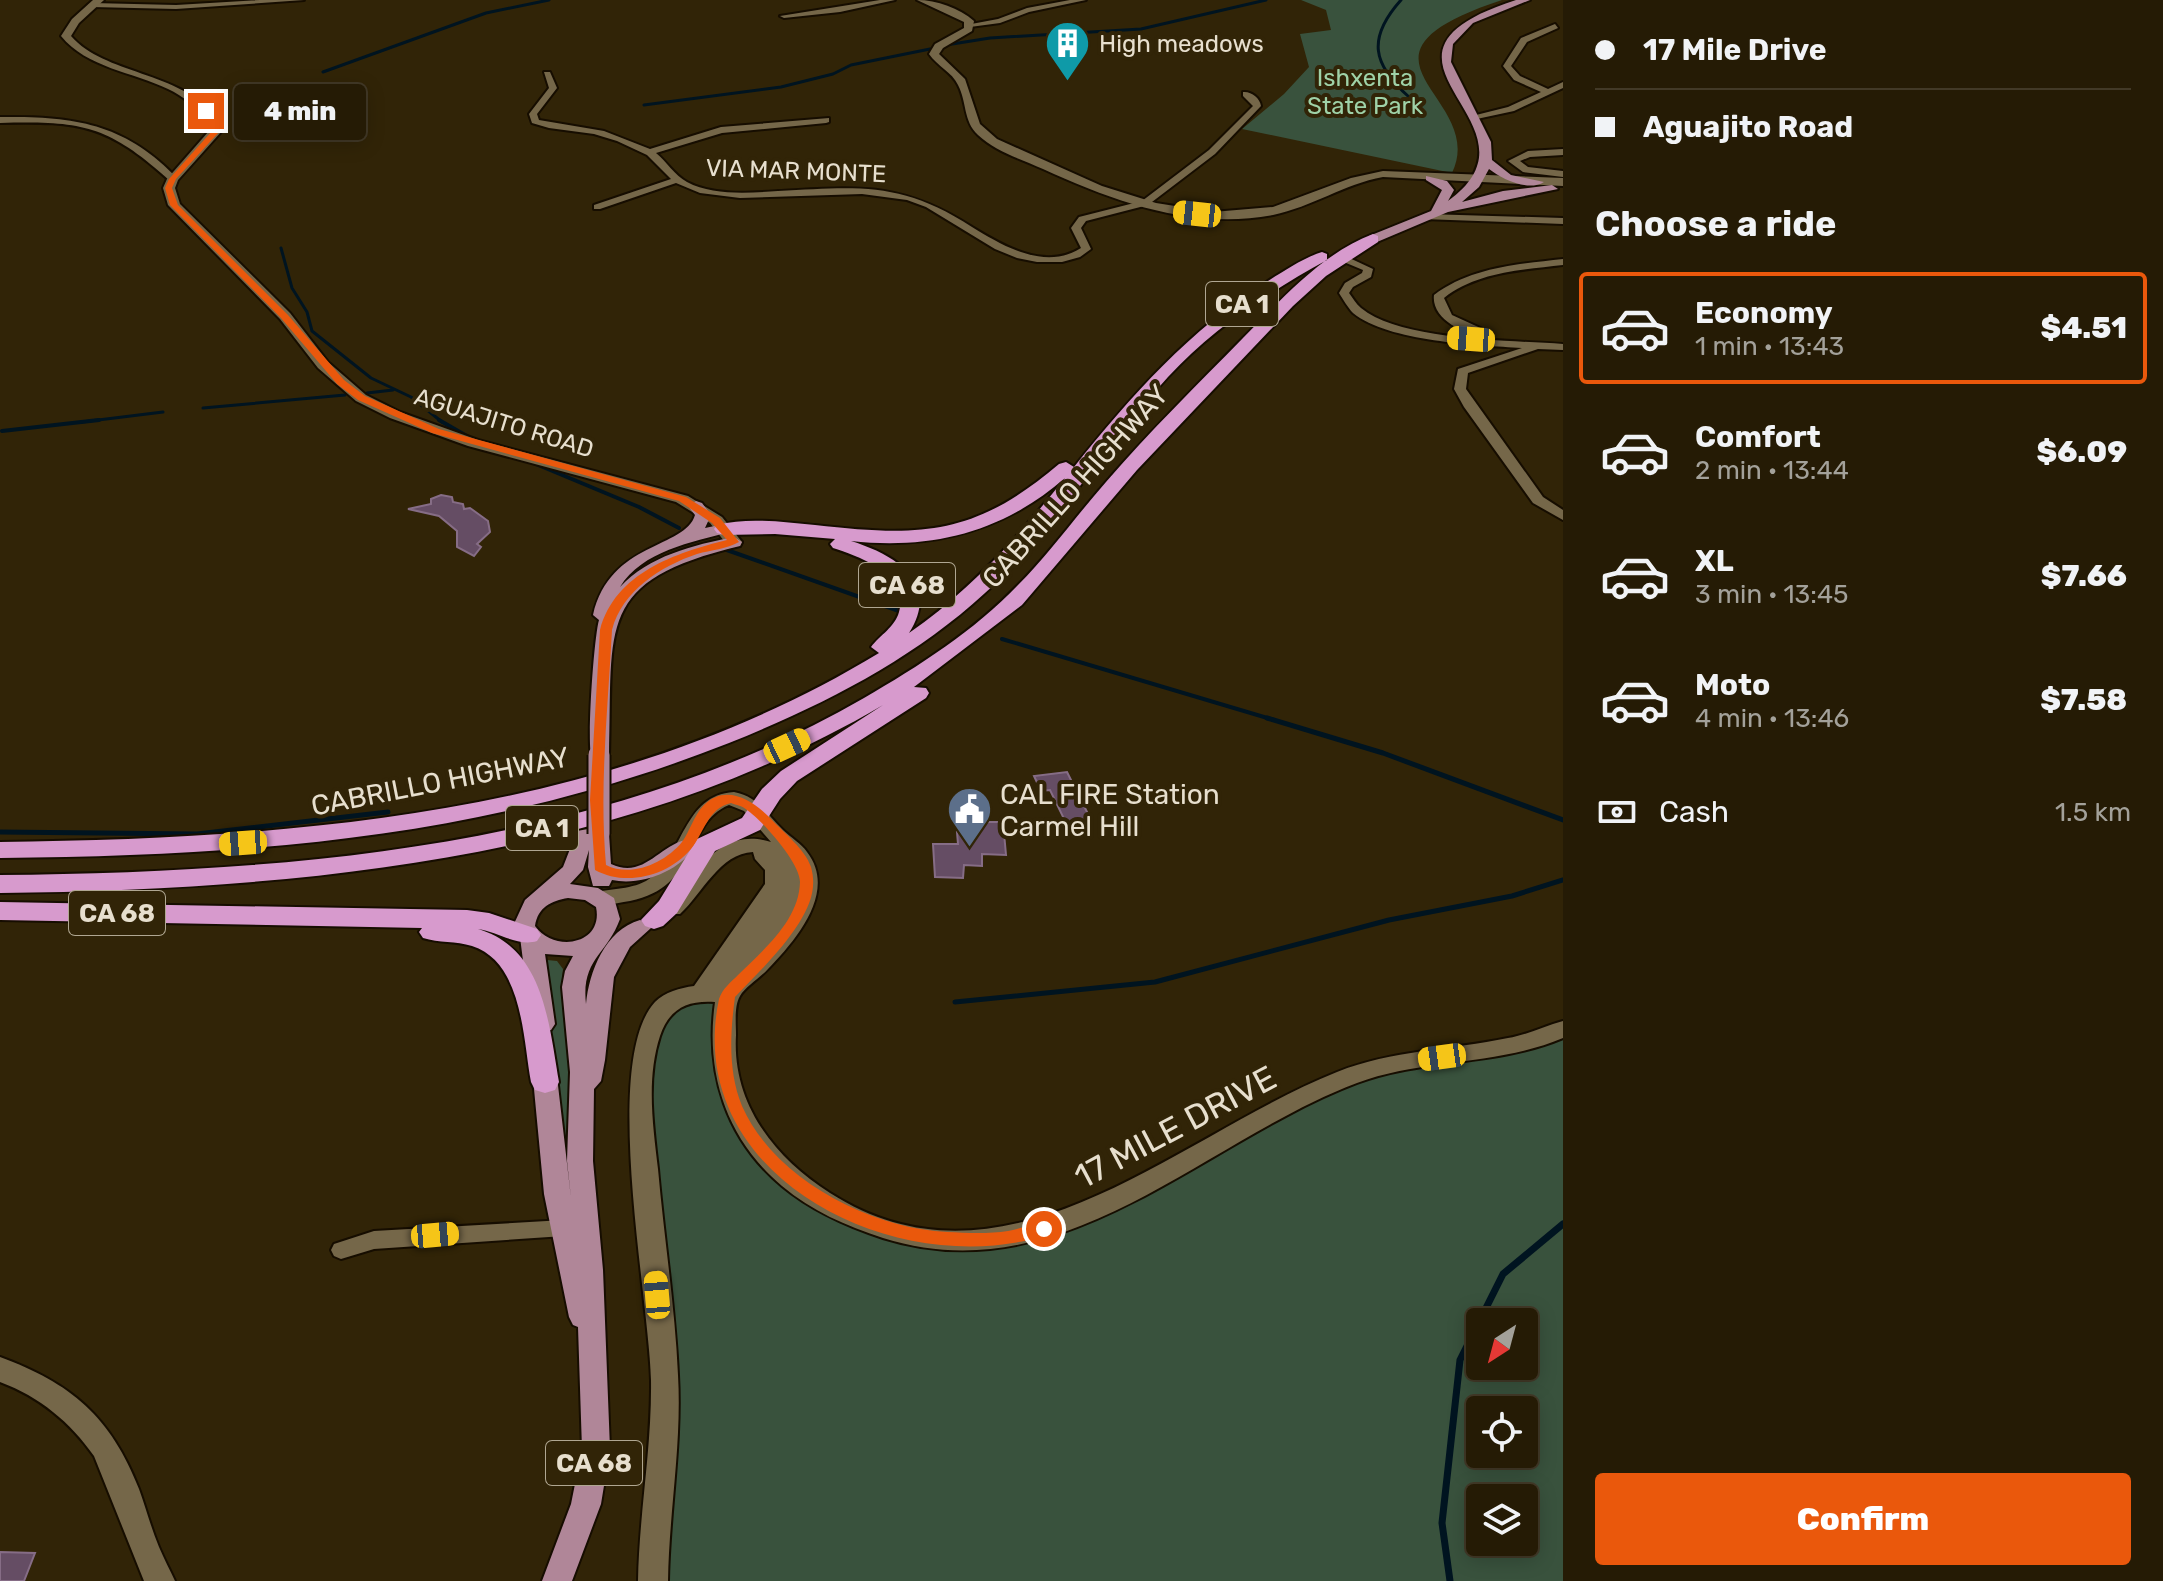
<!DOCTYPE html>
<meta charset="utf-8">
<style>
body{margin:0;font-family:Rubik,sans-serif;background:#2d240f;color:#f1f3f6;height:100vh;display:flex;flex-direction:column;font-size:30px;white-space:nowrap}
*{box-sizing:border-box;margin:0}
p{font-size:26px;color:#a3a19a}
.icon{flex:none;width:44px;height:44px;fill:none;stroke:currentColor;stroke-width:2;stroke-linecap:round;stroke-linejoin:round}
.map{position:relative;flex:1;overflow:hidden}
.side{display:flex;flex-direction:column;background:#251b05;width:600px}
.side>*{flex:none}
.guide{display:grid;align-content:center;height:176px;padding:0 32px;background:#251b05}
.needle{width:52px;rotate:216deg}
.tools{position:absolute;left:1466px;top:1308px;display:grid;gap:16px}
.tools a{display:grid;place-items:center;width:72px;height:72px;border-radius:8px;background:#251b05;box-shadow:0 4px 20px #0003,0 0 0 2px #423927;font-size:40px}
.end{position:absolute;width:36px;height:36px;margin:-18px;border:10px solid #ea580c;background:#fff;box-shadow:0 0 0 4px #fff}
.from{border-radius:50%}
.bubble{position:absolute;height:56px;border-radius:8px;background:#251b05;box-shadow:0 4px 20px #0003,0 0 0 2px #423927;font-size:26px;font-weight:800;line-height:56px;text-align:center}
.car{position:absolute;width:24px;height:48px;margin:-24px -12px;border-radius:10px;box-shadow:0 0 6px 2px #0007;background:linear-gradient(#f5c518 24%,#345 0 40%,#f5c518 0 76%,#345 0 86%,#f5c518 0)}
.guide b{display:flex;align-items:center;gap:28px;height:76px;font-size:30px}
.guide b+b{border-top:2px solid #423927}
.guide i{width:20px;height:20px;background:#f1f3f6}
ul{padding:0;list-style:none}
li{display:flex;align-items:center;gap:24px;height:112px;margin:0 16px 12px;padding:0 16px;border:4px solid transparent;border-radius:8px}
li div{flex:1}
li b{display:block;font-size:30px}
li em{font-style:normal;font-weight:800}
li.selected{border-color:#ea580c}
li>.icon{width:72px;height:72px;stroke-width:1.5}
h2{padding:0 32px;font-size:36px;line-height:96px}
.pay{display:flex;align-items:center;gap:20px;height:88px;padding:0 32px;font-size:30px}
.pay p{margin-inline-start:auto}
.cta{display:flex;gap:16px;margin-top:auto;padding:16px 32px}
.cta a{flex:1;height:92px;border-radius:8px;background:#ea580c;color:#fff;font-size:32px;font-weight:800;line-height:92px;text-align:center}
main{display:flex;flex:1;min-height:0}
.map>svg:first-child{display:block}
.green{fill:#39523d;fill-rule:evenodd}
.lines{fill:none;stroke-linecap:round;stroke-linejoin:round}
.stream-far3{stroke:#001420;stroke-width:3}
.stream-far2{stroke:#001420;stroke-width:4}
.stream-far1{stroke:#001420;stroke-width:5}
.stream{stroke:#001420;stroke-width:7}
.building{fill:#654d64;stroke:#866d86;stroke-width:2}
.street-casing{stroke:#160d00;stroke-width:4}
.secondary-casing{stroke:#160d00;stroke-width:4}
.primary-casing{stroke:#160d00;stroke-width:4}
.highway-casing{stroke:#160d00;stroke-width:4}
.street{fill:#756749;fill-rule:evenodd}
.secondary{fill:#756749;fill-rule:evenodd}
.primary{fill:#b08698;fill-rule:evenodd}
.highway{fill:#d79acd;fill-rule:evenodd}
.primary-bridge-casing{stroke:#160d00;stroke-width:25;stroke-linecap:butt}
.primary-bridge{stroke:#b08698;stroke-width:21}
.route{fill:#ea580c}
.labels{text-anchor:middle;stroke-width:8;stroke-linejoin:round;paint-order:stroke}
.far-poi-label{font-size:24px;fill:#e7dfce;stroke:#312407;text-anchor:start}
.far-park-label{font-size:24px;fill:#9fd2a8;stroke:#312407}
.far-street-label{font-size:24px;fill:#e7dfce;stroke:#312407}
.shield{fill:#312407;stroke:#b0a792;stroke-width:2}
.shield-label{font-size:26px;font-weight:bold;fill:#e7dfce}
.street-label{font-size:28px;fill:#e7dfce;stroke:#312407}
.poi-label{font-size:28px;fill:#e7dfce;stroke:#312407;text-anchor:start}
.near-street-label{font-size:34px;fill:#e7dfce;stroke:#312407}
</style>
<main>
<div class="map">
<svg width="1563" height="1581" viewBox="0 0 1563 1581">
<rect width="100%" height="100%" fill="#312407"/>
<path class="green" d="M1301,0h201c-176,58 -13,96 -50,173l-210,-44 42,-35 25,-27 -9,-33 31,-4 -5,-20z
M547,960l10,1 6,8 -2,22 11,90 -2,79 -5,2 -14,-123z
M727,995l-4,35 42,124 102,67 141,17 341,-161 214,-48v552h-910l4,-81 -15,-368 20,-123zM1480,1322h44v44h-44zM1480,1410h44v44h-44zM1480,1498h44v44h-44z"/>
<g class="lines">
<path class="stream-far3" d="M1401,0c-34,38 -29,64 8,97
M946,45l44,-7 151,-9 125,-29
M323,72l163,-59 63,-13
M644,105l137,-18 52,-13 18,-9 79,-16
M281,248l11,40 15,24 5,19 59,47 40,19 31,25
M367,393l26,-3
M203,408l142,-13
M82,422l81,-10"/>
<path class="stream-far2" d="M439,420l33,19
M2,431l97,-11
M531,462l108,45 40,21
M724,549l175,62
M1002,639l272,81"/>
<path class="stream-far1" d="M1267,718l116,35 180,67
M0,832l197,2 191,-22
M955,1002l200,-20 234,-62 123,-24 51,-16"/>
<path class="stream" d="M1450,1581l-8,-58 18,-163 43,-86 60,-50"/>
</g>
<path class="building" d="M441,495l11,2 1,5 10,2 1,5 6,-1 18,13 2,11 -13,12 4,3 -7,9 -17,-9v-16l-18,-15 -31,-7 23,-5v-5z
M1067,772l24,48 -25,3 -16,-33 -9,1 -7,-15z
M974,822h29l3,33 -24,-1v12l-18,-1 -1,13 -28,-1 -2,-33h25l-1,-12h17z
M0,1552l35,1 -11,28h-24z"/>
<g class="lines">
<defs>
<path id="street" d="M260,0h44l-128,9 -84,-2 -4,-2 4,-2 84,2z
M880,0h15l-55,12 -56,6 -4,-2z
M1070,0h16l-57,12 -29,11 -30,4 -4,-2 32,-6 29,-11z
M1555,24l3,4 -31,14 -16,24 9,10 28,13 15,-7v6l-49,23 -42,9v-4l36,-9 33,-15 -27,-12 -11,-14 18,-28z
M544,72h6l7,16 -20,26 2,6 65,11 46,18 71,-22 108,-9v4l-3,1 -104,10 -66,20c11,9 18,22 31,29 26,14 63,11 91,9 81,-4 123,-10 194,36 31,19 73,44 109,21l-10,-20 8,-11 63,-16 67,-51 44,-44 -10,-10v-4c8,-1 17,6 18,14l-46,48 -67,51 -62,16 -5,7 10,21 -11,8 -18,5h-25l-20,-4 -22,-9 -69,-42 -19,-7 -45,-6 -122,4 -40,-5 -24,-10 -76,26h-6v-4l77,-26 -24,-24 -30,-14 -23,-7 -45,-6 -17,-5 -3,-9 20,-26z
M0,117c74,-1 125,6 178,62l-8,2c-62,-56 -88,-60 -170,-58z
M1563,149v6l-33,2 -10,4 8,6 35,4v6l-40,-5 -15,-11 20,-10z
M1426,214l137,4v6l-140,-5v-4z
M1343,255l30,14 -2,8 -18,10 -4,6c4,5 7,11 12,15 40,33 150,32 202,36v6l-25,-1 -70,24 -2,16 77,108 20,13v10l-30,-17 -69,-96 -10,-18 4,-20 64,-21c-45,-3 -133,-6 -169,-35 -5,-5 -10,-14 -14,-20l6,-10 17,-10 1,-3 -24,-10v-4z
M1563,259v6c-41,5 -86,7 -119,33l8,17 35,16v4c-22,1 -56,-16 -53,-40 37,-28 85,-31 129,-36z
M564,1220l7,2 3,6 -3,6 -7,2 -190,13 -33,10 -7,-3 -3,-6 3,-6 40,-13z"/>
<path id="secondary" d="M93,0h11l-25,23 -8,13c34,39 106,34 148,82l2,14 -43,48 -3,8 5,16 110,109 38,49 38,33 34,17 78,28 210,56 34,21 20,25 -2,4h-12l-18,-23 -34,-21 -208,-56 -78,-28 -34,-17 -38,-33 -38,-49 -112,-114 -5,-17 4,-9 42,-48v-12c-13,-12 -26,-23 -41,-30 -35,-17 -81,-21 -107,-53l11,-17z
M917,0c20,0 42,8 57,21l-2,10 -29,17 -4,6 26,25 15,45 17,15 105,47 54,17 57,9 60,-5 78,-29 32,-7 180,7v8l-180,-9c-39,7 -71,30 -110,38 -81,15 -158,-13 -230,-46 -22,-10 -47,-17 -65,-34 -15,-14 -11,-33 -20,-50 -6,-13 -21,-19 -29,-31l6,-10 29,-16v-6z
M734,792c25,5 32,22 49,38 8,8 18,13 24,22 31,40 -12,89 -39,117 -8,9 -23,18 -28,27 -6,10 -4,28 -4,39 -4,69 38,122 94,158 177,113 348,-58 507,-121 55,-22 114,-22 171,-34 19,-3 36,-12 55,-17v17c-66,28 -140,20 -206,45 -156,59 -294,212 -474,155 -37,-12 -71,-27 -101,-52 -56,-47 -77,-113 -67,-184 -28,-2 -46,7 -55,34 -14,43 -7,90 -2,133 6,69 17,137 20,206 4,69 -9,137 -10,206h-30c1,-67 14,-133 13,-201 -2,-83 -50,-319 4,-378 10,-10 25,-14 39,-16l71,-102v-14l-10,-11 -2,-7c-33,1 -51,42 -73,62h-16l-3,-5 3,-5c34,-29 54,-78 107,-62l-27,-31 -15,-6c-45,18 -29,82 -99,96 -12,2 -25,5 -37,2l-3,-5 3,-5c18,-5 40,-3 56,-14 35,-24 34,-84 85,-87z
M0,1357c71,26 111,60 139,132 7,19 12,39 20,58 5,12 11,23 16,34h-31l-50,-125c-24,-34 -54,-59 -94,-74z"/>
<path id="primary" d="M1516,0h14l-57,23 -20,21 -2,18 40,80 1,18 19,15 33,7c-16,10 -42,-3 -55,-13l-10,18 -17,15 41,-11 49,-6 6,4 -110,23 -71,30h-8v-6l62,-25 11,-21 -16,-10v-4l21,5 7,9 -6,11c108,-78 -113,-143 68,-201z
M696,501l6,2 9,12 -6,13 19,-4 8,5 -2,3c-38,10 -88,19 -110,55 29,-31 73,-42 114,-50l8,5 -2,4c-145,35 -127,78 -131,209l-3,4h-14c-6,-12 2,-123 7,-139l-6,-5c17,-74 92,-66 102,-100l-7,-9z
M599,827l10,7 2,30c32,15 47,-17 74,-24l10,7c-17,25 -54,39 -83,33l-3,6h-16l-5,-19 1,-17 -6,20 -13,14 28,4 16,10 6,21c-13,36 -39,40 -34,85 3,-32 19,-74 54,-84l8,3 3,5 -21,19 -16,30 -9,83 -4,21 -7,8 -1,72 10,109 7,179 -9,55 -29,77h-30l29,-77 11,-55 -4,-122 -5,-2 -4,-8 -25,-123 -12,-126 4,-6 8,-3 8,3 4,6 15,130 -4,-37 3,-89 -8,-85 3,-16 8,-15 -28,-2 10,70 -4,6 -8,2 -8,-2 -4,-6 -11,-87 -7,-11 12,-26 38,-33 14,-36zM568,898l17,2 11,7c8,38 -42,46 -61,19 3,-19 16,-25 33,-28z"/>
<path id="highway" d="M1373,234l5,2v6l-52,34 -33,30 -156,164 -115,135 -108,82 12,1 3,5 -3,5 -129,83 -17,18 -20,31 -45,21 -38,62 -14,13 -9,3 -9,-3 -4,-6 18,-19 38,-62 45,-21 20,-29 19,-18 102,-66c-265,156 -582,184 -883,188v-18c294,-3 604,-27 864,-177 55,-32 110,-67 154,-113 32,-32 58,-69 88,-103 43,-50 91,-97 137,-144 39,-39 78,-84 130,-104z
M1322,252l5,2v6c-58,32 -114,68 -159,117 -64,70 -113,153 -183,216 -74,68 -164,113 -256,150 -243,96 -471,112 -729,115v-16c304,-4 612,-27 879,-189l-8,-6c9,-12 24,-20 28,-35 11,-38 -39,-55 -66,-64l-3,-4 5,-5 -60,-5 -51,1 -7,-2 -3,-4 3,-4c31,-8 66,-3 98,0 107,12 159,11 244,-61l7,-2 8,5c58,-72 115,-137 194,-186 16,-10 35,-23 54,-29zM1065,478c-46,58 -95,113 -156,155 32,-50 -13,-78 -58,-92 81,9 152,-9 214,-63z
M0,902l467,8 22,3 48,16 4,6 -4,6c-19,6 -39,-9 -59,-12 66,19 71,96 81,153l-4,8 -10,3 -10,-3 -4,-8c-8,-42 -8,-120 -59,-136 -16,-5 -33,-3 -49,-8l-4,-6 3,-4 -422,-8z"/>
</defs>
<use href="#street" class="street-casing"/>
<use href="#secondary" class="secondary-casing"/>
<use href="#primary" class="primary-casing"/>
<use href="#highway" class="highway-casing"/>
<use href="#street" class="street"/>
<use href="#secondary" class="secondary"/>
<use href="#primary" class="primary"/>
<use href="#highway" class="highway"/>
<defs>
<path id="primary-bridge" d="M599,755v79"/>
</defs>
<use href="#primary-bridge" class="primary-bridge-casing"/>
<use href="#primary-bridge" class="primary-bridge"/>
</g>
<path class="route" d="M204,110h5l11,12 -1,10 -43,47 -4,9 6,17 110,110 56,65 21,16 74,33 247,68 34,21 19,24c-12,7 -28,8 -42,12 -36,12 -75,37 -85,76 -4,78 -13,157 -6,235 25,13 59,-2 76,-23 8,-11 12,-27 22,-37 23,-23 51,-3 68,15 12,13 33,29 39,47 6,21 -1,38 -12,56 -18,28 -41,50 -64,74 -5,36 -7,75 7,109 32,73 128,122 205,126 20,1 42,2 61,-1 14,-2 29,-11 42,-7l2,5 -2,5c-149,50 -369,-55 -331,-235 3,-10 12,-17 19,-24 25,-25 61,-54 62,-93 0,-19 -37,-61 -53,-72 -4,-4 -11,-5 -16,-7 -23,5 -27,30 -40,46 -23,27 -65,38 -96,21l-5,-70 10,-170c15,-57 75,-77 127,-90l-15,-17 -33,-22 -247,-68 -74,-33 -21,-16 -56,-66 -111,-113 -5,-17 4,-9 43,-48 1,-9z"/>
<defs>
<symbol id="building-pin" viewBox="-11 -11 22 30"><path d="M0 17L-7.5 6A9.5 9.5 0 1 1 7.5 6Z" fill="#0f9aa8" stroke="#312407"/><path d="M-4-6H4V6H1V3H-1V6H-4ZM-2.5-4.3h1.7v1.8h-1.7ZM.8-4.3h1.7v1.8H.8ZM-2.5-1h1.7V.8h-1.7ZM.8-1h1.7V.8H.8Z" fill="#fff"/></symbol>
<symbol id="civic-pin" viewBox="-11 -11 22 30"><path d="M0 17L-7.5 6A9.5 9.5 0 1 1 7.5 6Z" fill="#5c6f8a" stroke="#312407"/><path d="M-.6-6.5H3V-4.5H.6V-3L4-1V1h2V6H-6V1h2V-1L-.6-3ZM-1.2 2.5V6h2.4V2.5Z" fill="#fff"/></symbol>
</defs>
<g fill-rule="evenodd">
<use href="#building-pin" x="1042" y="18" width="51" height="69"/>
<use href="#civic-pin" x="944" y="784" width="51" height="69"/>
</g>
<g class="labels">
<g class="far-poi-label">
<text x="1099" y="52">High meadows</text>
</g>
<g class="far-park-label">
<text x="1365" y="86">Ishxenta<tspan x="1365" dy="28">State Park</tspan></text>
</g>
<g class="far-street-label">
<text transform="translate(796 171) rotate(2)" y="8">VIA MAR MONTE</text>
<text transform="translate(504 423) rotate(17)" y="8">AGUAJITO ROAD</text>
</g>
<g class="shield">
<rect x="1206" y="282" width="72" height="44" rx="6"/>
<rect x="859" y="563" width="96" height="44" rx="6"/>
<rect x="506" y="806" width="72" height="44" rx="6"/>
<rect x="69" y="891" width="96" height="44" rx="6"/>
<rect x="546" y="1441" width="96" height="44" rx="6"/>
</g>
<g class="shield-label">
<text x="1242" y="313">CA 1</text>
<text x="907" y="594">CA 68</text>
<text x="542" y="837">CA 1</text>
<text x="117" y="922">CA 68</text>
<text x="594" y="1472">CA 68</text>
</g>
<g class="street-label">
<text transform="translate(1075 486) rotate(-48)" y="10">CABRILLO HIGHWAY</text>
<text transform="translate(440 781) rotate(-11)" y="10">CABRILLO HIGHWAY</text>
</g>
<g class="poi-label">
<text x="1000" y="804">CAL FIRE Station<tspan x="1000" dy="32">Carmel Hill</tspan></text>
</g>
<g class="near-street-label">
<text transform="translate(1175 1127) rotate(-28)" y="12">17 MILE DRIVE</text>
</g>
</g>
</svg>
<div class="tools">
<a><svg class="needle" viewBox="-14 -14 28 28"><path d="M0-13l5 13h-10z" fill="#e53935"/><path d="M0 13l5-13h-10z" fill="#a3a19a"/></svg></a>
<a><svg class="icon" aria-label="locate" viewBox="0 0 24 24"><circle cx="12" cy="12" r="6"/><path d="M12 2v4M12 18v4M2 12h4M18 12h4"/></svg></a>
<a><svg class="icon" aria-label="layers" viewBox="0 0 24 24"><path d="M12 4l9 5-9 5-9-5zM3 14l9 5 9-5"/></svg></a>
</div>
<i class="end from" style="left:1044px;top:1229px"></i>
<i class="end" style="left:206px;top:111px"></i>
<div class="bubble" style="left:234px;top:84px;width:132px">4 min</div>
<i class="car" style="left:1197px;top:214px;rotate:276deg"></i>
<i class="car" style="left:1471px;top:339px;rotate:274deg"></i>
<i class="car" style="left:787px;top:746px;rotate:65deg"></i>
<i class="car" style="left:243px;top:843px;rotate:266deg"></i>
<i class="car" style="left:1442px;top:1057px;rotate:262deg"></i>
<i class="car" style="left:435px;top:1235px;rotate:85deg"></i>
<i class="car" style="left:657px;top:1295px;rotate:355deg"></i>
</div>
<section class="side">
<div class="guide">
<b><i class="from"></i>17 Mile Drive</b>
<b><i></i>Aguajito Road</b>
</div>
<h2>Choose a ride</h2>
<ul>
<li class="selected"><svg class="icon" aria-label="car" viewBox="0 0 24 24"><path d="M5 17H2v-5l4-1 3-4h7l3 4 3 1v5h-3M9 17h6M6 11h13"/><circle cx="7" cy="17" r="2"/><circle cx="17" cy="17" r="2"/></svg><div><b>Economy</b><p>1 min · 13:43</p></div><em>$4.51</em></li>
<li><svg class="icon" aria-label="car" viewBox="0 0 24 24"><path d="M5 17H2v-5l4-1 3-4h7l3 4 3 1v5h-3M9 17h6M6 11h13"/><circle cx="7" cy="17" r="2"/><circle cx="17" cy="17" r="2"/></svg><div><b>Comfort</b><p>2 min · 13:44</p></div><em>$6.09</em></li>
<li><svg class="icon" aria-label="car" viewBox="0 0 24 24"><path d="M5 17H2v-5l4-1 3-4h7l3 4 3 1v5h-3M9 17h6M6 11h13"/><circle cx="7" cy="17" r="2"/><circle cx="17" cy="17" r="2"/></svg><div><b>XL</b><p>3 min · 13:45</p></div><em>$7.66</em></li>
<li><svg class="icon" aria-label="car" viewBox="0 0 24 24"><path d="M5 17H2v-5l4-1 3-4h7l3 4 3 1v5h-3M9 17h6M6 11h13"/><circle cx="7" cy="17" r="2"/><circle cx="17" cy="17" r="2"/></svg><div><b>Moto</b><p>4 min · 13:46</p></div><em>$7.58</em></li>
</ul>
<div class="pay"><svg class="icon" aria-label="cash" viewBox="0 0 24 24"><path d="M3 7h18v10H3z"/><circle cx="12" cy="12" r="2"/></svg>Cash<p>1.5 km</p></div>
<div class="cta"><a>Confirm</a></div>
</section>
</main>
